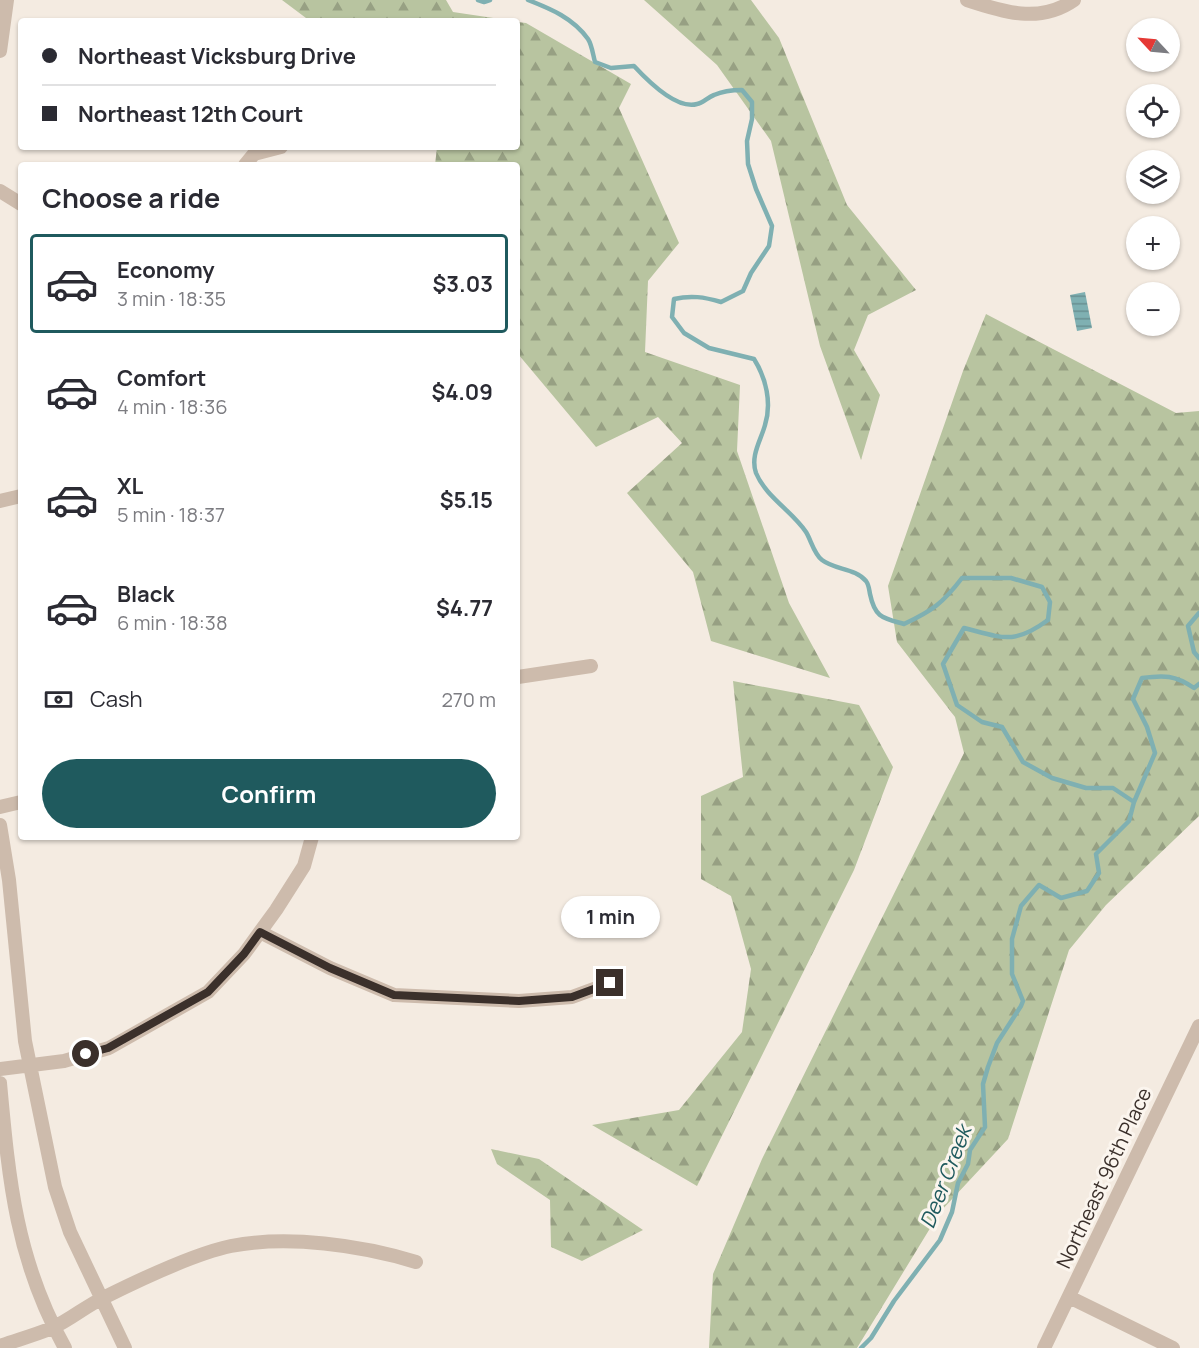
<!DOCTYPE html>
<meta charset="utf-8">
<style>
body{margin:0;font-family:Manrope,sans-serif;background:#f7f7f7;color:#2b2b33;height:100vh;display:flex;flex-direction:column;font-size:22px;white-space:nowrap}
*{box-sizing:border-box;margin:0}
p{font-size:20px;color:#7c7c81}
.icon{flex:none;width:33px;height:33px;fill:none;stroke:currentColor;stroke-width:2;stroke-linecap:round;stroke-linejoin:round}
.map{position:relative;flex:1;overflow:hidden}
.sheet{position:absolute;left:18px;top:162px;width:502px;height:678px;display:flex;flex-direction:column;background:#fff;border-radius:6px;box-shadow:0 2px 4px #0004}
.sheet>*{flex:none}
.guide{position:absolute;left:18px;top:18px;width:502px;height:132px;border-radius:6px;box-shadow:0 2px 4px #0004;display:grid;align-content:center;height:132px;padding:0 24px;background:#fff}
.needle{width:39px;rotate:296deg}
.controls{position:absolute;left:1126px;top:18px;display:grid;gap:12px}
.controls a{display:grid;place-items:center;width:54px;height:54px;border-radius:50%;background:#fff;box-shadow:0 2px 4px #0004;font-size:30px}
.end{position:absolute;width:27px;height:27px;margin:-14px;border:8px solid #3b302b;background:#fff;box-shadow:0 0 0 3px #fff}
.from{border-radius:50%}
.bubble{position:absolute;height:42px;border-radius:21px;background:#fff;box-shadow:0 2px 4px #0004;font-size:20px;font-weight:700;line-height:42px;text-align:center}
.guide b{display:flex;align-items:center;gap:21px;height:57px;font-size:22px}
.guide b+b{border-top:2px solid #e1e1e2}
.guide i{width:15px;height:15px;background:#2b2b33}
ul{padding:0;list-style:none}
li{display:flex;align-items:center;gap:18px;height:99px;margin:0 12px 9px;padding:0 12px;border:3px solid transparent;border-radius:6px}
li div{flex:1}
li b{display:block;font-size:22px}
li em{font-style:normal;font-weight:700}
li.on{border-color:#1f5a5e}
li>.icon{width:54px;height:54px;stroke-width:1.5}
h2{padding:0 24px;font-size:27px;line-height:72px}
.pay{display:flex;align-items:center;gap:15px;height:66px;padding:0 24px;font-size:22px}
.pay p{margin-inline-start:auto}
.cta{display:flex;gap:12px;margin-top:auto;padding:12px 24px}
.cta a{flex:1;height:69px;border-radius:36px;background:#1f5a5e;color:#fff;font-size:24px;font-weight:700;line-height:69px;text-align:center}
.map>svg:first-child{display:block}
.forest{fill:url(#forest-firs)}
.water{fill:url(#water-rules)}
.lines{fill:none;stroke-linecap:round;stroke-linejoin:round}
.stream{stroke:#7fb0b2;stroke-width:4.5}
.minor{stroke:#cdbbac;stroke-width:14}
.route{stroke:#3b302b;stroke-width:8}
.labels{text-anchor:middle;stroke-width:6;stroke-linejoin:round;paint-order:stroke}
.street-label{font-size:20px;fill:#3b302b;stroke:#fbf5ee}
.water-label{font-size:21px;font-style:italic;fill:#1f5a5e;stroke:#fbf5ee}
</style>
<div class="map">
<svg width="1199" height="1348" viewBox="0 0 1199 1348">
<defs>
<pattern id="forest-firs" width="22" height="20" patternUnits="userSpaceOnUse" patternTransform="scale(1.5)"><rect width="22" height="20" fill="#b8c4a0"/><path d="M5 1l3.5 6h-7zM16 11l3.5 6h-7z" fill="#97a083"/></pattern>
<pattern id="water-rules" width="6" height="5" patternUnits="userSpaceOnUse" patternTransform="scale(1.5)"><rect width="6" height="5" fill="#7fb0b2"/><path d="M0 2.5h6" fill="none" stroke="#699091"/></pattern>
</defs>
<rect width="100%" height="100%" fill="#f4ebe1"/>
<path class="forest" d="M282,0h164l7,12 61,9h-204z
M644,0h107l28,38 68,167 69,85 -48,25 -14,35 26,45 -19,65 -41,-114 -49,-205 -54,-76z
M518,22l8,1 105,61 -12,24 60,135 -31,38 -3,71 95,33 -3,66 52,152 41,75 -119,-37 -18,-69 -66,-79 55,-50 -24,-26 -62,30 -78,-93v-189h-83l2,-18h81z
M986,314l190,99 23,-2v405l-93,89 -37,45 -61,189 -68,73 -83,136h-148l4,-74 49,-115 202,-406 -9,-36 -58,-75 -9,-56 75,-215z
M733,681l126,24 34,62 -39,103 -157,316 -105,-61 87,-15 63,-78 9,-63 -20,-73 -30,-17v-83l42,-19z
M491,1149l48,10 104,71 -61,31 -31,-14 -1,-47 -53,-36z"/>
<path class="water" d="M1085,292l7,36 -15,3 -7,-36z"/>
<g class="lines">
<path class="stream" d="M478,0l6,2 6,-2
M528,0c23,9 45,18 60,39 4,6 5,16 7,23l16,6 23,-2c13,14 42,44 63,38 6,-1 11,-7 17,-9 9,-4 19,-5 28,-5l10,12v17l-5,22 1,23 8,25 16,37 -3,20 -18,27 -8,18 -22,11c-17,-5 -30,-7 -47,-3l-2,18 12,16 25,15 45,11c12,19 18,44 11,66 -4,15 -15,31 -9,48 10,24 36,38 50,59 5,8 8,22 16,28 13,10 33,8 44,21 3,4 3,8 4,13 5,24 13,24 34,30 28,-13 39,-21 58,-46h49l31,9 8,15 -2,18c-34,25 -45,18 -84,8l-21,36 14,41 25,17 20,5 21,35 29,16 34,10h27l21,14 -5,19 -33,33 3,19 -12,18 -26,7 -22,-13 -18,21 -9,33v35l11,27 -2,5 -24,37 -9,24 -5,17 2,43 -15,23 -2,14 -10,19 -6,29 -12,28 -46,61 -23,37 -10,10
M1199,613l-11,13 6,26 5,6
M1134,802l21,-49 -8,-26 -14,-28 9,-21c22,-3 33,-3 52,10l5,-4"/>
<path class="minor" d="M967,0c36,12 73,24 107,0
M0,51l7,-51
M245,165l9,-11 27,-7
M0,191l21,13
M0,501l21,-5
M518,677l73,-11
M0,807l21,-5
M0,825l9,55 16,161 30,146 15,45 55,116
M260,932l70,36 64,27 125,6 53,-4 38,-14
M0,1069l64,-8 45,-13 99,-56 36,-38 32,-44 28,-44 8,-29
M0,1083c9,98 16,177 65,265
M1069,1297l104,51
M0,1346c17,-6 35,-11 52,-18 18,-8 34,-22 51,-30 36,-18 90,-44 128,-52 57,-11 130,-1 185,16
M1044,1348l155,-322"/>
</g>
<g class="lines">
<path class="route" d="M86,1054l22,-6 100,-56 36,-38 16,-22 70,36 64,27 125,6 53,-4 38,-14"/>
</g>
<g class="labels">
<g class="street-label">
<text transform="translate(1104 1178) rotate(-65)" y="7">Northeast 96th Place</text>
</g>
<g class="water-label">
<text transform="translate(946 1177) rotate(-69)" y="7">Deer Creek</text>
</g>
</g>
</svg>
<div class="controls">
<a><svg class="needle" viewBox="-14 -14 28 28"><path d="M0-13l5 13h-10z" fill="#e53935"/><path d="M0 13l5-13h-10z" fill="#7c7c81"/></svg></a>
<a><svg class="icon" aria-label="locate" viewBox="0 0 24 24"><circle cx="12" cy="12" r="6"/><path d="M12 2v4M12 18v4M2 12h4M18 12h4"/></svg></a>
<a><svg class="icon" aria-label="layers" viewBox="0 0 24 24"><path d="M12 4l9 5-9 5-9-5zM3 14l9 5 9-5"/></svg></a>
<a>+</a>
<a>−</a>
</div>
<i class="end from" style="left:86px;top:1054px"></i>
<i class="end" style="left:610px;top:983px"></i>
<div class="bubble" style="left:561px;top:896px;width:99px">1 min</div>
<div class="guide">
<b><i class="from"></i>Northeast Vicksburg Drive</b>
<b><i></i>Northeast 12th Court</b>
</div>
<section class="sheet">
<h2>Choose a ride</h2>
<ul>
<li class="on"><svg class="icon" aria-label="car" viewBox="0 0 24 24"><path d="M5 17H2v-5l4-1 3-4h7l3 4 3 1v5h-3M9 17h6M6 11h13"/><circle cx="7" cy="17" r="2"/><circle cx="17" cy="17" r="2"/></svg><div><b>Economy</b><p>3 min · 18:35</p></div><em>$3.03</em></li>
<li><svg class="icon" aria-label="car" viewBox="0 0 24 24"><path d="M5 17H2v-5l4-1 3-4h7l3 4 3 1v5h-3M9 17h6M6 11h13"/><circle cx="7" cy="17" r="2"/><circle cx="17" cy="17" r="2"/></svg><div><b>Comfort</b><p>4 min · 18:36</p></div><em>$4.09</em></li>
<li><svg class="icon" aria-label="car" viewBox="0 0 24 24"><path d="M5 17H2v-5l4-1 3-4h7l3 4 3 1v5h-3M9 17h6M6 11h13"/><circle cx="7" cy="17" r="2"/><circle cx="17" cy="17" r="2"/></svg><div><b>XL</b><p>5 min · 18:37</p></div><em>$5.15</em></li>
<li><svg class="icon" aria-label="car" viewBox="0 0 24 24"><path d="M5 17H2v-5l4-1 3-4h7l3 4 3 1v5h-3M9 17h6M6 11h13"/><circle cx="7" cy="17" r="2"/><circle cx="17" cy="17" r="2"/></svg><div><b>Black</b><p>6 min · 18:38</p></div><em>$4.77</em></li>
</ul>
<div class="pay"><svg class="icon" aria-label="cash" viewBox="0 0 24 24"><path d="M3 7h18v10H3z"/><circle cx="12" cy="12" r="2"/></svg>Cash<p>270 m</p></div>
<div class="cta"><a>Confirm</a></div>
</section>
</div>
